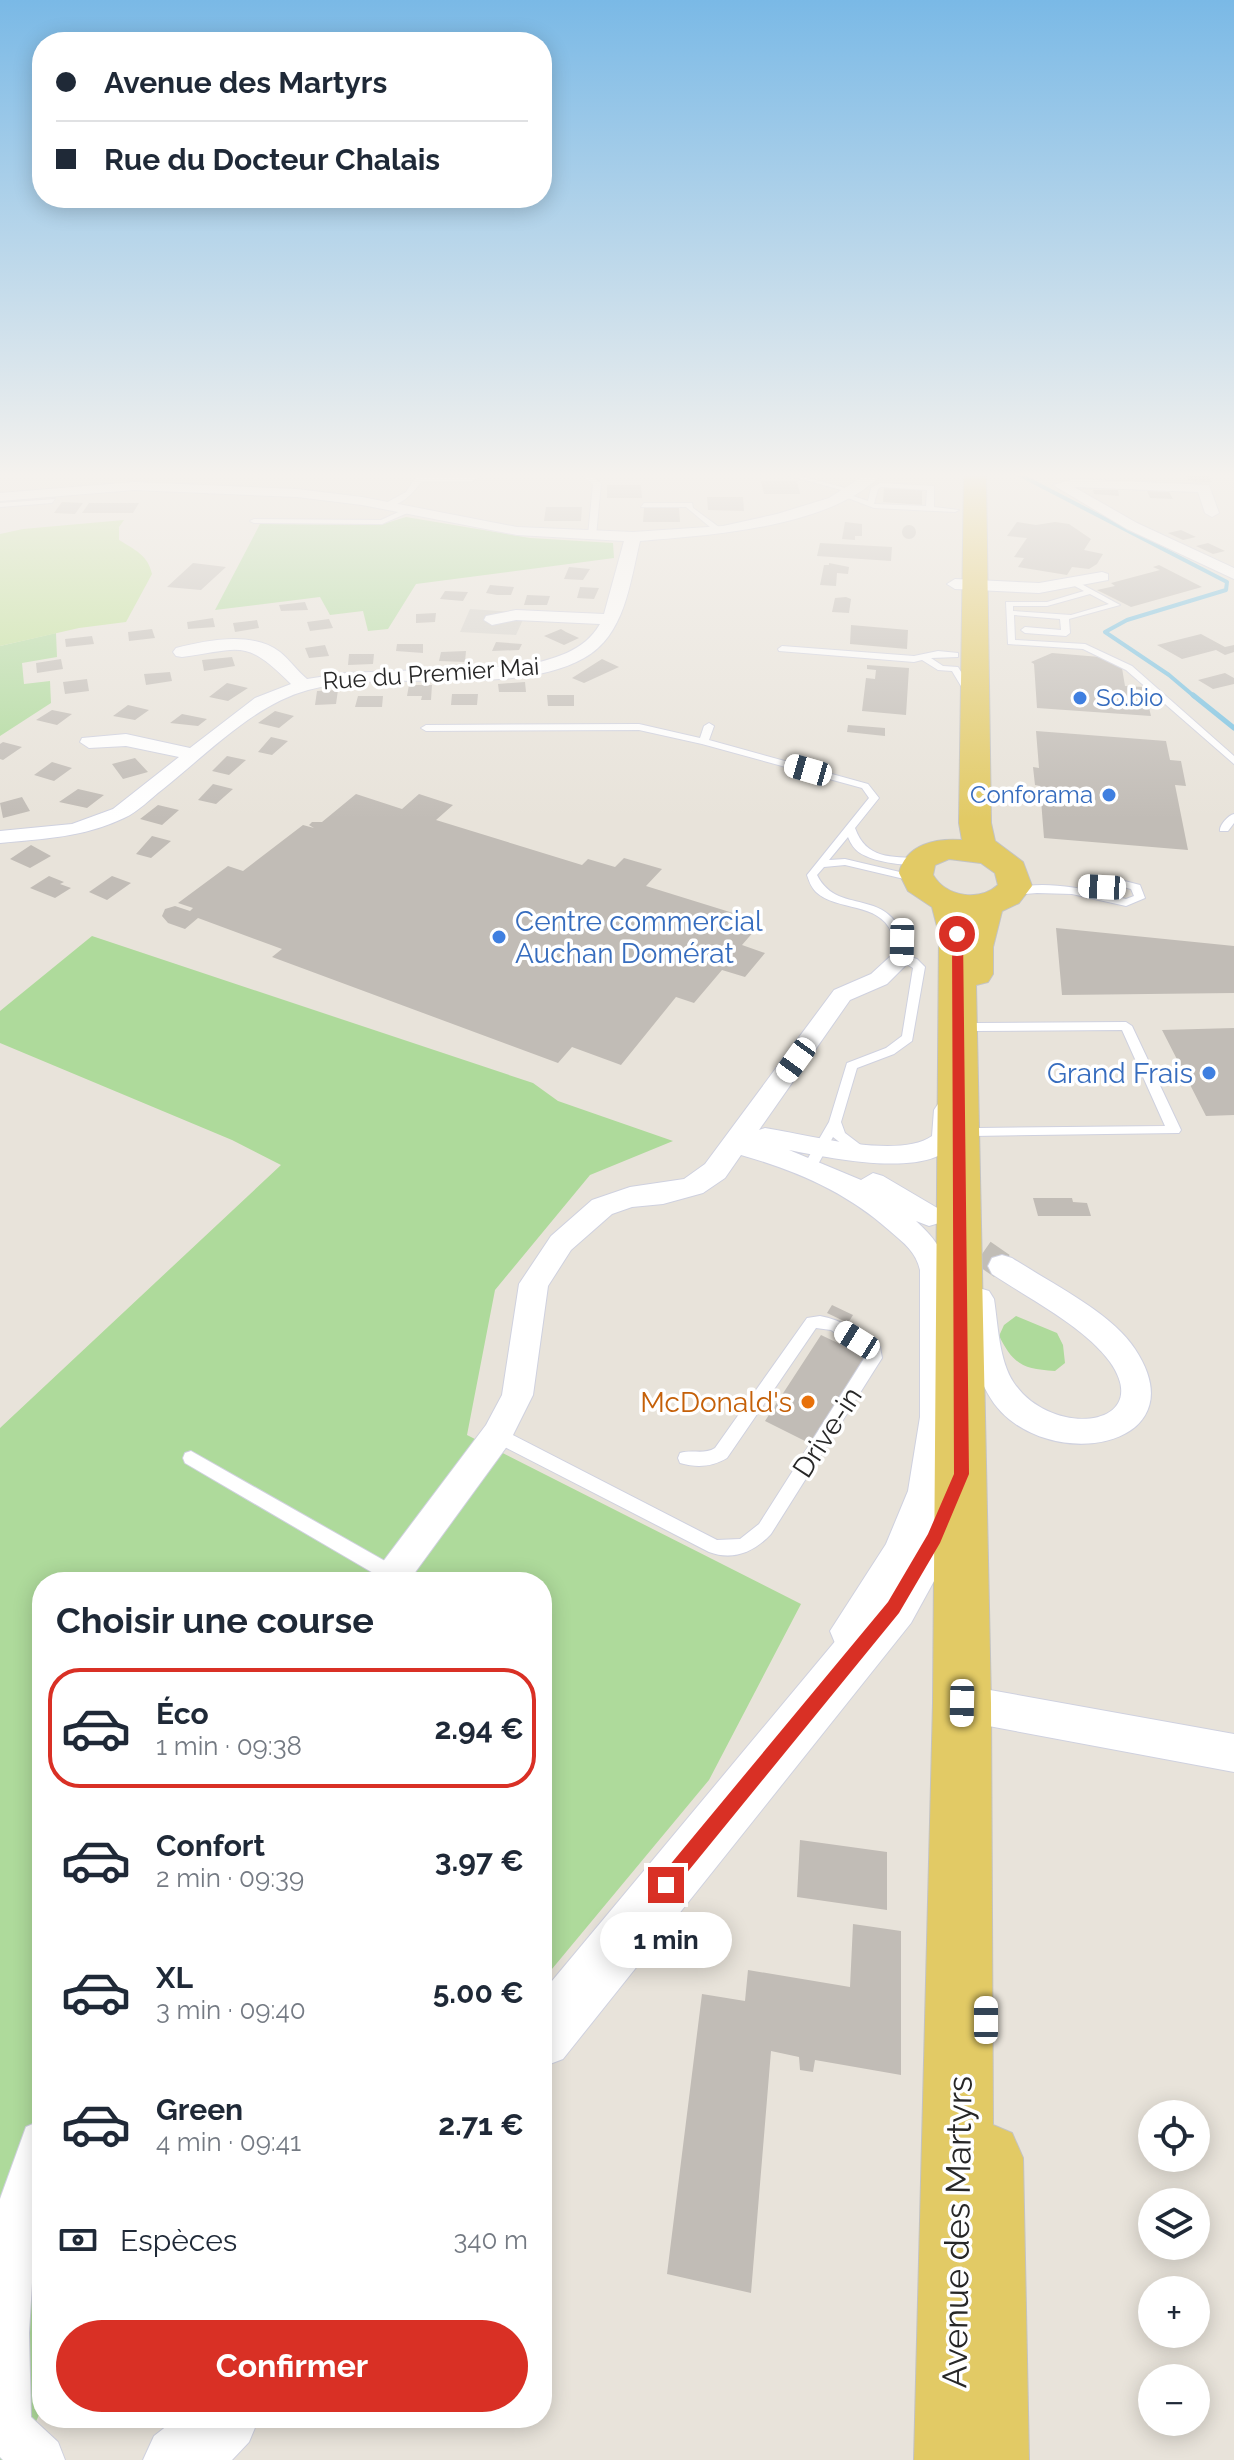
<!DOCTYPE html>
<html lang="fr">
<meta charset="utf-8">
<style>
body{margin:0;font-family:Raleway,sans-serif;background:#f2f2f3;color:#1f2937;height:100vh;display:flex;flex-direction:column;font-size:30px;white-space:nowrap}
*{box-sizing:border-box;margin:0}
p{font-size:26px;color:#747a83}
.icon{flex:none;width:44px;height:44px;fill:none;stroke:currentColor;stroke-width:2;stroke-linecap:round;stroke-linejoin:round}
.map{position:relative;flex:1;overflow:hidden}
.panel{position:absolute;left:32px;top:1572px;width:520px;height:856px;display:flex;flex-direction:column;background:#fff;border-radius:32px;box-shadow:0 4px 20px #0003}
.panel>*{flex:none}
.banner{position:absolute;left:32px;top:32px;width:520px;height:176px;border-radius:32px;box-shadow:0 4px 20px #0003;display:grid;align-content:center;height:176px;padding:0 24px;background:#fff}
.controls{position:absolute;left:1138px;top:2100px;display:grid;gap:16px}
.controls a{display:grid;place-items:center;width:72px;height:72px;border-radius:50%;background:#fff;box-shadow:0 4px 20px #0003;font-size:40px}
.end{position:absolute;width:36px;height:36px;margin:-18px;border:10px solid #d93025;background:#fff;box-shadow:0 0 0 4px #fff}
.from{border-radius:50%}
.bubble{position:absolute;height:56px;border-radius:28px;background:#fff;box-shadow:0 4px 20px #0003;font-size:26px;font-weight:700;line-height:56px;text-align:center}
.car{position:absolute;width:24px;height:48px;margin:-24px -12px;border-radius:10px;box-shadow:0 0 6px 2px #0007;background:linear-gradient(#fff 24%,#345 0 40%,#fff 0 76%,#345 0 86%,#fff 0)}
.banner b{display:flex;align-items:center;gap:28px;height:76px;font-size:30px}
.banner b+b{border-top:2px solid #e0e1e3}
.banner i{width:20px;height:20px;background:#1f2937}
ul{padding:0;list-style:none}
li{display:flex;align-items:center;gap:24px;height:120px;margin:0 16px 12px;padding:0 8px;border:4px solid transparent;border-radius:32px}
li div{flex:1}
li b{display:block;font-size:30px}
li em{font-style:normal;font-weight:700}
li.selected{border-color:#d93025}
li>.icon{width:72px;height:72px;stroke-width:1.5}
h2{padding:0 24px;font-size:36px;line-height:96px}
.pay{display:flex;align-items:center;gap:20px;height:88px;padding:0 24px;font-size:30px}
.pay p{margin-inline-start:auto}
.cta{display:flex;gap:16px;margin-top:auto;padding:16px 24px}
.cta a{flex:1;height:92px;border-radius:48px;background:#d93025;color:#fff;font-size:32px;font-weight:700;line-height:92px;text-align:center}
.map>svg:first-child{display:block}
.green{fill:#aeda9b}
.pitch{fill:#bfe197}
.plaza{fill:#d5d2cc}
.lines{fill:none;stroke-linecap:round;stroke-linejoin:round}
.stream-far1{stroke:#75c1e2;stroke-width:4}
.stream{stroke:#75c1e2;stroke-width:5}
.building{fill:#c1bcb6}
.minor-tunnel{stroke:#c1bdb6;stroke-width:27;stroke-dasharray:27 13;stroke-linecap:butt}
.service-casing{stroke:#cfd1df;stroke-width:2}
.minor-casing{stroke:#cfd1df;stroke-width:2}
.secondary-casing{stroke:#cfd1df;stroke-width:2}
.primary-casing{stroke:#c3c3c3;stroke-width:2}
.service{fill:#fff;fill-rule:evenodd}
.minor{fill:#fff;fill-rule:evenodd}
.secondary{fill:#fff;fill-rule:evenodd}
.primary{fill:#e2ca65;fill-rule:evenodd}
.route{fill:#d93025}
.shop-dot{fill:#3f7fe0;stroke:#fff;stroke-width:3}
.food-dot{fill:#e8710a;stroke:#fff;stroke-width:3}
.labels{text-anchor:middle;stroke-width:7;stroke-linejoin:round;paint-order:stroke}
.far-street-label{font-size:24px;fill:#272727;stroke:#fff}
.far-shop-label{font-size:24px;fill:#366cbe;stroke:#fff;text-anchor:start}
.shop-label{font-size:28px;fill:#366cbe;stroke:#fff;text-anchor:start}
.food-label{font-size:28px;fill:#c56008;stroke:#fff;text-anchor:end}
.street-label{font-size:28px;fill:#272727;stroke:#fff}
.near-street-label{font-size:34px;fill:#272727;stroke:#fff}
</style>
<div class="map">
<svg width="1234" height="2460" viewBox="0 0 1234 2460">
<rect width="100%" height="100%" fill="#e8e3da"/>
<path class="green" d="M406,517l124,21 83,5 1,15 -198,26 -28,45 -20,2 -5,-20 -33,4 -10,-18 -105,13 45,-86 120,1z
M56,633l1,24 -35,6 2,21 26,-3 1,22 -51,33v-90z
M92,936l441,147 25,18 115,40 -83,34 -95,115 -28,145 334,169 -92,176 -167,201v-399h-500v826l-23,52h-19v-1032l281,-263 -49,-25 -232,-97v-32z
M1016,1316l41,17 6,12 2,18 -10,8c-32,-2 -41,-6 -56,-35l5,-11z"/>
<path class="pitch" d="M124,520l-5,7v13c16,10 29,15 33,34l-26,48 -47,6 -79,18v-112l23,-5z"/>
<path class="plaza" d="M470,609l56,4 -10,22 -56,-3z"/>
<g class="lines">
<path class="stream-far1" d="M1020,475l207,107 -1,8 -99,30 -22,12 64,43 26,22"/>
<path class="stream" d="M1193,695l41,33"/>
</g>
<path class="building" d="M1186,475h23l3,7 -23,-1z
M761,481h36l3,13h-36z
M607,485h34l1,13h-35z
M884,488l38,2v15l-39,-3z
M1093,490h25l1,6 -25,-2z
M1147,491l22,1 4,7 -23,-1z
M707,497h36l1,14 -36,-1z
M62,502l21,1 -8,11 -21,-1z
M89,503h50l-6,10h-51z
M546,507h36l-1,14h-37z
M644,508h35l1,14h-37z
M845,522l17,2v12h-7v4l-13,-1z
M1017,522l19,3 19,-3 14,2 22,15 -7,11 19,4 -6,10 -8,5 -17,-2 -5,8 -49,-8 6,-9 -10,-1 13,-19 -20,-2z
M902 532a7 7 0 1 1 14 0a7 7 0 1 1-14 0Z
M1181,530l15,7 -13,3 -15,-7z
M820,543l72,4 -1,14 -74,-5z
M1208,543l17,8 -12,3 -17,-8z
M193,563l33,4 -25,23 -34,-3z
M829,563l20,4 -1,7 -11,-1 -1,13 -16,-1 4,-20h5z
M1159,565l43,22 -71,20 -34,-17 18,-4 -4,-3 49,-13 -7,-3z
M569,567l21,2 -7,11 -19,-1z
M490,585l24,2 -3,8h-14l-11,-2z
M580,587l19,1 -5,11 -17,-1z
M445,591l23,1 -5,9 -23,-2z
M527,595l23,1 -3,9h-23z
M846,597l5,2 -2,14 -17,-1 3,-14z
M305,602l3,8 -27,1 -2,-6z
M436,613l-1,9 -19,1v-9z
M213,618l2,9 -27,2 -1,-7z
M329,619l4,9 -23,3 -3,-9z
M257,620l2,8 -24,4 -2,-9z
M851,625l57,5 -1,19 -57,-5z
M152,629l3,9 -26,3 -1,-9z
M561,629l5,3 13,6 -15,7 -20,-9z
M1201,634l24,13 9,-2v7l-9,3 -9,-5 -34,9 -25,-14z
M92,636l2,8 -28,3 -1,-8z
M496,642l26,2 -3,6 -27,1z
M397,644h26v9l-27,-2z
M325,645l4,11 -20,2 -4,-10z
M466,651l-1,11 -26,-1 2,-9z
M1052,653l48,4 22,11 3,18 19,1 7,29 -114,-8 -3,-44 -3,-2z
M349,654h25l-1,10 -25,1z
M232,657l3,9 -31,5 -2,-11z
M61,659l2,10 -26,4 -1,-10z
M602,659l17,8 -35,16 -12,-5z
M867,665l42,3 -3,47 -44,-4 4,-33 9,1 1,-9 -9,-1z
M170,672l2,9 -26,4 -2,-11z
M1225,673l9,5v6l-21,5 -15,-9z
M87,679l2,12 -24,3 -2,-12z
M525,682l1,10h-27l-1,-8z
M227,683l21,5 -20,13 -19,-4z
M409,685h23l-1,15h-10l1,-4h-15z
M338,690l-2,14 -21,1 2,-14z
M452,694h26l-1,11h-26z
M547,695h27v11h-26z
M358,696h25l-1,11h-27z
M128,705l21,5 -14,10 -22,-4z
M52,710l20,4 -15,11 -21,-5z
M275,711l19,5 -15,12 -21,-5z
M182,714l25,5 -9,7 -28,-3z
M848,725l37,3v8l-38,-4z
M1036,731l130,10 4,19 11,1 5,25 -11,-1 13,65 -144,-12 -3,-38 -13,-1 -1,-11 13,1v-3l-5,-1 -2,-18 6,1z
M271,737l17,4 -16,14 -14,-3z
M3,742l19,5 -19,13 -3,-1v-15z
M227,756l19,4 -17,15 -17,-4z
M135,758l13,14 -25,7 -11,-15z
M52,762l20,6 -18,13 -20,-6z
M213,784l20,5 -17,15 -18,-4z
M78,789l26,6 -17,13 -28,-6z
M356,794l46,15 17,-15 34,11 -17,15 146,45 6,-6 27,8 9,-9 38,11 -16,17 116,36 -20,23 23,8 -20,24 -23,-7 -28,33 -18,-6 -55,68 -49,-18 -14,16 -286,-106 10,-8 -84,-31 -13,11 -17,-6 -6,-7 3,-7 10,-3 15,5 3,-3 -15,-5 50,-37 15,5 60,-46 11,3 -5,-3 3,-3h10z
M22,797l8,14 -27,7 -3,-15z
M158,805l21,5 -17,15 -22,-6z
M152,836l19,5 -20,17 -15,-4z
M31,845l20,11 -21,12 -20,-9z
M49,876l15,6 -4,2 11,4 -16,10 -25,-10z
M112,876l19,7 -24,17 -18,-8z
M1056,928l178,18v47l-172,2z
M1234,1028v87l-28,1 -44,-86z
M1033,1198h39l1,4 14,1 4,13h-53z
M832,1305l21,10 -5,8 -21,-10z
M821,1335l21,10 3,-4 13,7 -2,4 12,6 -55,87 -48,-24z
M800,1840l87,12v58l-90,-13z
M853,1924l48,7v144l-86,-15 -2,12 -13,-2 -1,-13 -28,-6 -20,242 -84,-19 35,-280 43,7 3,-31 102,17z"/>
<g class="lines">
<path class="minor-tunnel" d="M950,1230l52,36"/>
<defs>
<path id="service" d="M417,475h6v3h47l5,-3h7l-11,7h-50c-9,13 -21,24 -37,26v-4l22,-12z
M582,475h7l12,8 -5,53 -4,2 -4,-2 5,-52z
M787,475h10l59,16 -4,2z
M880,483l54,3v21l25,3 -4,2 -81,-4 -34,-13 4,-2 24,8 3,-13zM881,487l46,3 -1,16 -52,-2 4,-15z
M55,499l-3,4 -52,4v-4z
M644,503h48l1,5 30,22 -7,2 -30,-25h-45z
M405,509l7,2 -30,13 -128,-1 -4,-2 4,-2 127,1z
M1074,580l46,25 -51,14 1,14 -4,3 -41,-3 -4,-3 4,-3 36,3 -1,-11 -46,-4 1,25 70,4 47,22 102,90v8l-108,-94 -43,-21 -75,-5 -2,-42h41l37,-11 -13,-7 -1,-2zM1090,594l19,10 -38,11 -58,-4v-5h34z
M782,646l132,10 24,-5 20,2v4l-27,1 12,8 15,1 17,27 -8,2 -15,-25 -14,-1 -16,-10 -8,2 -135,-11 -1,-2z
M709,723l5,3 -5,14 159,44 11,14 -24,30c11,31 36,29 65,30l5,3c-13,8 -51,1 -65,-8 -6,-4 -9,-9 -12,-16l-19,23 16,-1 76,18 1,2 -5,3 -72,-17 -21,2 -7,8c22,45 80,5 90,81l10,3 8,8 -13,74 -18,13 -37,14 -16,54 4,11 21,16 2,3 -2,3h-10l-23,-18 -17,31 -5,2 -7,-5 25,-43 18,-59 39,-15 16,-12 11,-68 -17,-10c-1,-8 -1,-18 -4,-25 -14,-32 -54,-21 -76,-41 -5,-5 -7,-11 -9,-17l62,-77 -7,-10 -160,-44 -63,-14 -213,1 -5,-3 5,-3 213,-1 61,14 4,-12z
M1234,814v9l-6,8h-8c-1,-5 8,-16 14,-17z
M1113,878l27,7 5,13 -19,8 -54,-12 -35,-1 -24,2 -5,-3c21,-13 67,-5 91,0l-2,-4 1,-2zM1115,885l16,4 3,7 -8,3 -14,-3 -4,-7z
M1126,1022l6,4 49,104 -2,3 -206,3 -2,-3 7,-5 187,-2 -43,-96 -146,1 -6,-4 6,-4z
M820,1316c24,4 41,18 60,31l2,11 -111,176c-17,18 -38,27 -62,18l-218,-112 -2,-5 2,-5 6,-2 6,2 214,110 23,-1 19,-15 108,-170 -36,-24 -15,-2 -89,130c-15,9 -30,10 -47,5l-2,-5 2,-5c12,-4 24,2 35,-5l92,-130z
M191,1451l208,118 3,6 -3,6h-12l-202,-118 -2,-5 2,-5z"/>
<path id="minor" d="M865,475h16c-52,53 -171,60 -241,66 -10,41 -15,95 -56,117 -71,40 -196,10 -276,32 -55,15 -101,64 -145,99 -12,9 -25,23 -39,29 -39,19 -81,21 -124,25v-12l72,-7 41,-15 66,-52 -53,-11 -37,2 -9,-6 2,-4 44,-4 64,14 65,-50 36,-14c-46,-46 -49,-35 -109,-27l-6,-1 -3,-4 3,-4c32,-8 76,-17 104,4 10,8 17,19 27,27l39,-6 177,-7c30,-7 61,-14 77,-42l-84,-4 -24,5 -8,-5 2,-4 30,-6 88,4 20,-73 -107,-6 -155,-30 -65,-8 -163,-7 -134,11v-8l134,-11 163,7 65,8 155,30 116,5 90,-6 54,-12 52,-16z
M1074,479l135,6 10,28 -7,4 -7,-4 -7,-21 -124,-5 63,36 97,45v11l-107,-50 -74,-44z
M1102,572l6,2v6l-69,13 -84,-4 -8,-5 8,-5 84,4z
M902,951l8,2 3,5 -26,26 -37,16 -91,130 6,-2c40,6 133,32 167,8l2,-26 4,-6 9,-3 9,3c5,8 6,20 3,30 -15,50 -133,23 -170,16l72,30 12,-7 10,3 56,33 4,7 -4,7 -10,3 -13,-5c19,17 31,34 35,59 1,18 0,36 0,55 4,133 -10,199 -90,308l-13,5 -13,-5 -5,-12 56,-87 22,-53 12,-74v-147c-4,-18 -16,-27 -30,-39 -44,-39 -93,-60 -149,-76l-16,23 -22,15 -40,11 -31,3 -20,7 -41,36 -23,36 -15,109 -25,50 -100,137h-37l5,-11 110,-146 16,-30 17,-111 32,-48 41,-36 38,-13 54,-8 21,-15 129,-174 37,-16 23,-21z
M1002,1255l10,3c37,24 99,54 123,91 68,103 -101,128 -147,45 -16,-29 -19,-63 -24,-95l5,-8 10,-3 10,3 5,8c4,26 5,62 20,84 39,57 141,43 96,-21 -25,-35 -82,-64 -118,-88l-4,-8 4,-8z
M962,1685l272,49v38l-272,-51 -13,-5 -5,-13 5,-13z
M42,2120v91l-7,22 -6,100 2,84 27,25 7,18h-62l-3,-3v-258l26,-72z"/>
<path id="secondary" d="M954,1473l16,5 6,14 -26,60 -39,71 -348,436 -21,8v-74l335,-402 40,-66 21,-47z
M177,2418h82l-10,24 -17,18h-89l11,-24z"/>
<path id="primary" d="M964,475h22l5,348 4,18 28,21 9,24 -13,17 -17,8 -9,36v27l-5,8 -12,3 15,718 2,422 19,8 11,25 6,302h-115l19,-757 6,-769 -7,-27 -24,-16 -9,-18c7,-29 37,-35 63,-33l-3,-17zM949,859l32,4 14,10 3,12c-19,17 -52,12 -65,-10l2,-10z"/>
</defs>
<use href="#service" class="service-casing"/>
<use href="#minor" class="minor-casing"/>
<use href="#secondary" class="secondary-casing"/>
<use href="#primary" class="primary-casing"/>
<use href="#service" class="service"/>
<use href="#minor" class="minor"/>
<use href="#secondary" class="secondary"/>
<use href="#primary" class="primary"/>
</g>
<linearGradient id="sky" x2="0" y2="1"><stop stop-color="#7ab9e6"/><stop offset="0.58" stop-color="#f5f2ee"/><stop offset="1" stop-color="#f5f2ee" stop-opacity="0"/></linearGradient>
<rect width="1234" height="819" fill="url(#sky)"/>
<path class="route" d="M957,931l6,3 6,540 -29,69 -41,70 -227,278 -6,3 -7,-3 -3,-6 3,-7 229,-276 40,-68 26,-60 -2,-540z"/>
<g class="shop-dot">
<circle cx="1080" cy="698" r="8"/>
<circle cx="1109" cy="795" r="8"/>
<circle cx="499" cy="937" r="8"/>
<circle cx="1209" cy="1073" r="8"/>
</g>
<circle class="food-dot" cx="808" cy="1402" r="8"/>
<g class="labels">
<g class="far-street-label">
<text transform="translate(431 674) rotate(-4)" y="8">Rue du Premier Mai</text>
</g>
<g class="far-shop-label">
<text x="1096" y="706">So.bio</text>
<text x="1093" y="803" text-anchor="end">Conforama</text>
</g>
<g class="shop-label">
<text x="515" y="931">Centre commercial<tspan x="515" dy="32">Auchan Domérat</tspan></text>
<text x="1193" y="1083" text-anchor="end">Grand Frais</text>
</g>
<g class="food-label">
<text x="792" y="1412">McDonald's</text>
</g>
<g class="street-label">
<text transform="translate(827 1432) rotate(-57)" y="10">Drive-in</text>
</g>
<g class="near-street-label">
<text transform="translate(957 2232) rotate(-89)" y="12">Avenue des Martyrs</text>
</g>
</g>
</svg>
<div class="controls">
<a><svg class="icon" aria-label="locate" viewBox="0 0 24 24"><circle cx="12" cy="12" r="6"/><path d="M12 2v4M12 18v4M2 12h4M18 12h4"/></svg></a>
<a><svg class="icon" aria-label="layers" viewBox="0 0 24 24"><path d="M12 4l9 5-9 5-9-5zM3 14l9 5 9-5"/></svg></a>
<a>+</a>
<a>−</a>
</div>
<i class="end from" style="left:957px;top:934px"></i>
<i class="end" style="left:666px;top:1885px"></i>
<div class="bubble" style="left:600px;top:1912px;width:132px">1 min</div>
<i class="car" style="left:808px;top:770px;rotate:286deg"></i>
<i class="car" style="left:1102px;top:887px;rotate:273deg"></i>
<i class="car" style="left:902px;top:942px;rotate:181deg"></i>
<i class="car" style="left:796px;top:1060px;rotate:216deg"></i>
<i class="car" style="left:857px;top:1340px;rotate:302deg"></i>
<i class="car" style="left:962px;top:1703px;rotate:181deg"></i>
<i class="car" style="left:986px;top:2020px;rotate:0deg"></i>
<div class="banner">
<b><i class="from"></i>Avenue des Martyrs</b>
<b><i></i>Rue du Docteur Chalais</b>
</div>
<section class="panel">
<h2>Choisir une course</h2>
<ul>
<li class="selected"><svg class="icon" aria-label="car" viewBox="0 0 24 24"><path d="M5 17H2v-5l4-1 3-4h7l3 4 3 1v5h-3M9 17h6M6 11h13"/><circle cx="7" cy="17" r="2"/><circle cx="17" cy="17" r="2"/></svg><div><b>Éco</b><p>1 min · 09:38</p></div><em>2.94 €</em></li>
<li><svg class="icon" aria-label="car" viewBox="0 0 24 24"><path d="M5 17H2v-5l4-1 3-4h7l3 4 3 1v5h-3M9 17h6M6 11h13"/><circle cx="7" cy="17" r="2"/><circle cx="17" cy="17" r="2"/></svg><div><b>Confort</b><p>2 min · 09:39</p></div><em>3.97 €</em></li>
<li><svg class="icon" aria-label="car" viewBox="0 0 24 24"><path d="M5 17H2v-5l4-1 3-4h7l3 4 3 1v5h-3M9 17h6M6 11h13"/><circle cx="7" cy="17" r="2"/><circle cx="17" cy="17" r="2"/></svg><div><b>XL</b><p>3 min · 09:40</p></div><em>5.00 €</em></li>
<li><svg class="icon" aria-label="car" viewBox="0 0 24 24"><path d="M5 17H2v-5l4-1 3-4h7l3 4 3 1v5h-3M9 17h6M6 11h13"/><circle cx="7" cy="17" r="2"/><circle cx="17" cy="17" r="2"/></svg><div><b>Green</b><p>4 min · 09:41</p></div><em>2.71 €</em></li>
</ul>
<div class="pay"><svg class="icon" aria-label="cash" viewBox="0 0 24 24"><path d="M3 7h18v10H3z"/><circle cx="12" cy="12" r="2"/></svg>Espèces<p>340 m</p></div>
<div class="cta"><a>Confirmer</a></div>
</section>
</div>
